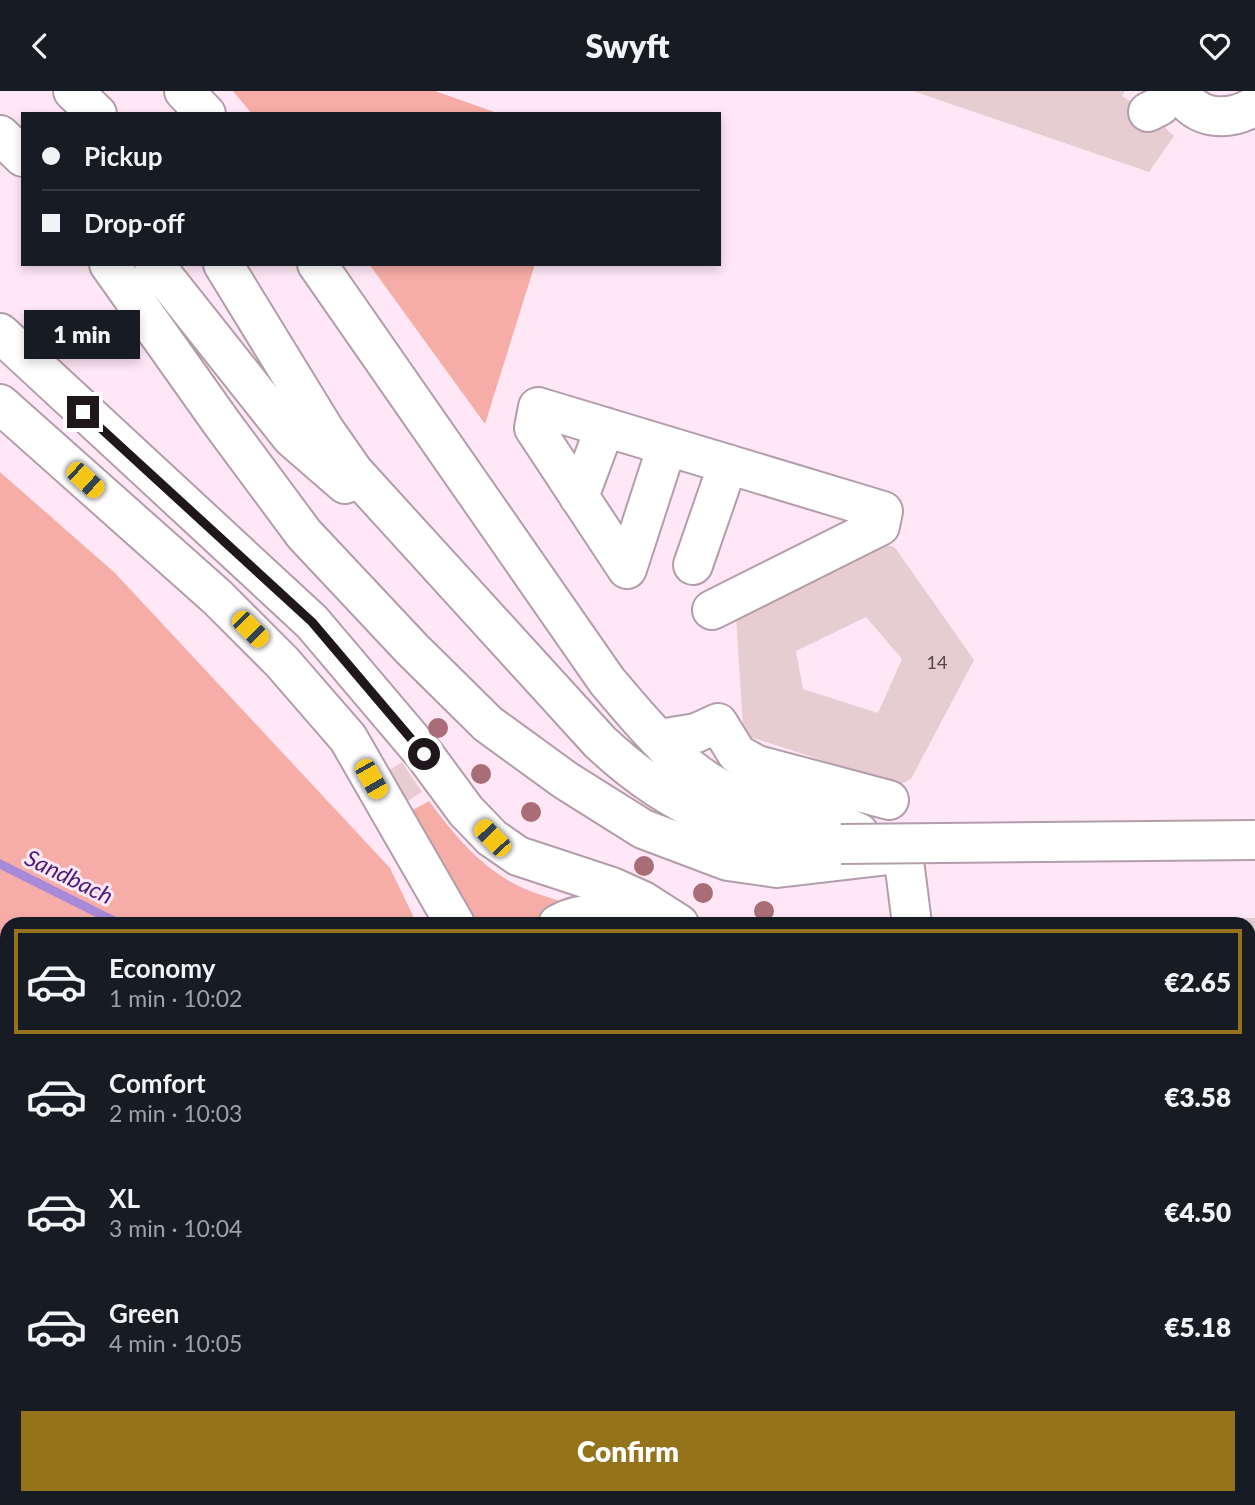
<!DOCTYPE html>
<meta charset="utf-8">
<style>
body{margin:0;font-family:Lato,sans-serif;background:#20242c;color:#f1f3f6;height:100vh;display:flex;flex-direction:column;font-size:26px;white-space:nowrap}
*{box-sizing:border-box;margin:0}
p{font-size:23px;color:#9ea1a6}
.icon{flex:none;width:38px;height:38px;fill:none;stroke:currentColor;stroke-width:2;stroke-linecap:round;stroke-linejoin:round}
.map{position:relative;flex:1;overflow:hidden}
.details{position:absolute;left:0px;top:826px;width:1256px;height:588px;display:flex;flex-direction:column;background:#171b24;border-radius:21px 21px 0 0;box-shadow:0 4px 10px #0003}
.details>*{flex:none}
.hud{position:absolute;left:21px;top:21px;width:700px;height:154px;border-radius:0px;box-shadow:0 4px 10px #0003;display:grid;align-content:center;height:154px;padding:0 21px;background:#171b24}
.end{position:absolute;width:32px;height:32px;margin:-16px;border:9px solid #1f171c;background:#fff;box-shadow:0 0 0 4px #fff}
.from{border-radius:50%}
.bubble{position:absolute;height:49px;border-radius:0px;background:#171b24;box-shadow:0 4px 10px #0003;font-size:23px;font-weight:800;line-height:49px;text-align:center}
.car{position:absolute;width:21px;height:42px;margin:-21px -10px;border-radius:9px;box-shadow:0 0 5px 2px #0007;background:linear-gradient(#f5c518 24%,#345 0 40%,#f5c518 0 76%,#345 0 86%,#f5c518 0)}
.hud b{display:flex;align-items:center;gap:24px;height:66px;font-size:26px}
.hud b+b{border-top:2px solid #363941}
.hud i{width:18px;height:18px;background:#f1f3f6}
ul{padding:12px 0 0;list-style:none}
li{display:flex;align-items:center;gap:21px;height:105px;margin:0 14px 10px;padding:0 7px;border:4px solid transparent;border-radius:0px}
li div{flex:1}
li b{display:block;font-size:26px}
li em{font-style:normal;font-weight:800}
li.selected{border-color:#95731b}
li>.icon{width:63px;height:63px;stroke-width:1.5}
.primary-button{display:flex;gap:14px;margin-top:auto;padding:14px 21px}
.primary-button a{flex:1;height:80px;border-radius:0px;background:#95731b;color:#fff;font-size:28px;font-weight:800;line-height:80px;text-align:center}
header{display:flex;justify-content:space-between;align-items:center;height:91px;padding:0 21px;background:#171b24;font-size:32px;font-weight:800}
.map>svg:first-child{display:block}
.green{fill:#f7ada7}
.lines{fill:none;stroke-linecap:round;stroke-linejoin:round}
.stream{stroke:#a788d9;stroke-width:9}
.taxiway{stroke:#beacb6;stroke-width:75}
.building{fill:#e7ccd2;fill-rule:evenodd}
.minor-casing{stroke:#b39daa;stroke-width:42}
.minor{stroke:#fff;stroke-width:38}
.minor-bridge-casing{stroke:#b39daa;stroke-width:42;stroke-linecap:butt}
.minor-bridge{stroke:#fff;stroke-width:38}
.tree{fill:#a96d78}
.route{stroke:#1f171c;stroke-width:9}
.labels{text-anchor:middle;stroke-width:6;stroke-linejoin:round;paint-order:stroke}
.number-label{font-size:18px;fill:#51444a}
.water-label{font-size:23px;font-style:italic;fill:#491b7a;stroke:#ffe7f5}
</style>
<header><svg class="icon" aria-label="back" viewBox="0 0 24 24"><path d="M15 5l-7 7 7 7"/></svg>Swyft<svg class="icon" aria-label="heart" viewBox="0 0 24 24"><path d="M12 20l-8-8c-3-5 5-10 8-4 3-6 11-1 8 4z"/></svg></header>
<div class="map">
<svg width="1255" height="1414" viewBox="0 0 1255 1414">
<rect width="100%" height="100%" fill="#ffe7f5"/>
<path class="green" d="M233,0h202l65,23h-248z
M369,173h166l-50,160z
M0,381l115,101 275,295 27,56h-410v202l-7,-2z
M429,710c24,32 46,60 82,81 15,9 35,14 51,20l-29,22h-63l-59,-113z"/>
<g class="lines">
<path class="stream" d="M0,773l120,60"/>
<path class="taxiway" d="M1250,1324h5"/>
</g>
<path class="building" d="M913,0h212l-3,5 26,16 26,24 -25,36z
M882,454l10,1 4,3 78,111 -63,119 -12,6 -152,-49 -4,-10 -7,-109zM866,526l36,42 -24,54 -75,-24 -7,-38z
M402,671l20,30 -16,10 -20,-30z
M1177,827h78v84h-5v-78h-73z"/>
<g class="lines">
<defs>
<path id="minor" d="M73,0l24,23
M184,0l22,23
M1180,0c15,30 49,31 75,15
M1148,21l12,-6 10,-15
M0,44l23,22
M109,173l112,158 83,112 108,115 76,75 77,56 78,49 85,32 49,7 112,-13
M154,173l138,174 53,46
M223,173l101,165 30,43 246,270c69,65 143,98 239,102
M317,173l290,417c33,39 75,92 123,112 32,14 67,16 99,27 11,3 20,9 30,13
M0,242l312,289 112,132 42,57 26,27 26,18 94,31 31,14 36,23
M0,313l217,193 65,65 66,76 107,186
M667,355l-40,123 -93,-141 4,-21 345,104 -3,15 -168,84
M579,406l26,-70
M693,474l35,-101
M660,648l36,-6 22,-10 19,31 20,11 132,35
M903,762l9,71
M558,833c25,-14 54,-11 79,0
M212,1407l4,7
M273,1407l4,7
M663,1407l2,7
M724,1407l3,7
M627,1414l3,-7"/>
</defs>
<use href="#minor" class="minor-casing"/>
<use href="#minor" class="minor"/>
<defs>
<path id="minor-bridge" d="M841,753l414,-4"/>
</defs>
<use href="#minor-bridge" class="minor-bridge-casing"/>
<use href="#minor-bridge" class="minor-bridge"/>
</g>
<g class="tree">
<circle cx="438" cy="637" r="10"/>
<circle cx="481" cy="683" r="10"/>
<circle cx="531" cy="721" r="10"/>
<circle cx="644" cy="775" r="10"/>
<circle cx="703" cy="802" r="10"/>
<circle cx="764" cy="820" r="10"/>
</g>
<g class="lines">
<path class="route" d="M83,321l229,210 112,132"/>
</g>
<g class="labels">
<g class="number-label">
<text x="937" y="578">14</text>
</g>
<g class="water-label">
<text transform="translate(69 786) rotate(26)" y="8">Sandbach</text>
</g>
</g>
</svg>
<i class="end from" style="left:424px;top:663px"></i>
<i class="end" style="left:83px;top:321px"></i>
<div class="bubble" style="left:24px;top:219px;width:116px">1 min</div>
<i class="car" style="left:85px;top:389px;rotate:132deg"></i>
<i class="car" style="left:250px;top:538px;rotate:135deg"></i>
<i class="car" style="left:371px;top:688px;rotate:150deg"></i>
<i class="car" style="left:492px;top:747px;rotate:316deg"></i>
<div class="hud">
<b><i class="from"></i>Pickup</b>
<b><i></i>Drop-off</b>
</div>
<section class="details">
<ul>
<li class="selected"><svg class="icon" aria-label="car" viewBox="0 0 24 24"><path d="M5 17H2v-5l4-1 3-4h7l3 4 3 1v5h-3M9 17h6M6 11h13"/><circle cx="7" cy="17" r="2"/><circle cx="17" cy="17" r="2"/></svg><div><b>Economy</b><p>1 min · 10:02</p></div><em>€2.65</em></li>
<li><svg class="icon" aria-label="car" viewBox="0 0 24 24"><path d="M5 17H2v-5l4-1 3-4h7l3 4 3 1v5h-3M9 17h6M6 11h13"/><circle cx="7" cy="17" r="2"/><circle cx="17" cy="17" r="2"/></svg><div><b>Comfort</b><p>2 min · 10:03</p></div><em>€3.58</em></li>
<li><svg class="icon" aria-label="car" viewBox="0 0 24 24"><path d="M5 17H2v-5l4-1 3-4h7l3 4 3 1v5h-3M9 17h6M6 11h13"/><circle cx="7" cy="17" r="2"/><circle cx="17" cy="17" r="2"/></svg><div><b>XL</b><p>3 min · 10:04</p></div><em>€4.50</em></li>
<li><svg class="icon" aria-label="car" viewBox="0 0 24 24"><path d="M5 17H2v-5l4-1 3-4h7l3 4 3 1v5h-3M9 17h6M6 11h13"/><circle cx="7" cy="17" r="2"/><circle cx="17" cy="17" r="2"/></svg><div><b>Green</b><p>4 min · 10:05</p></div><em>€5.18</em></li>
</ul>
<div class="primary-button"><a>Confirm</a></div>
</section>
</div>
